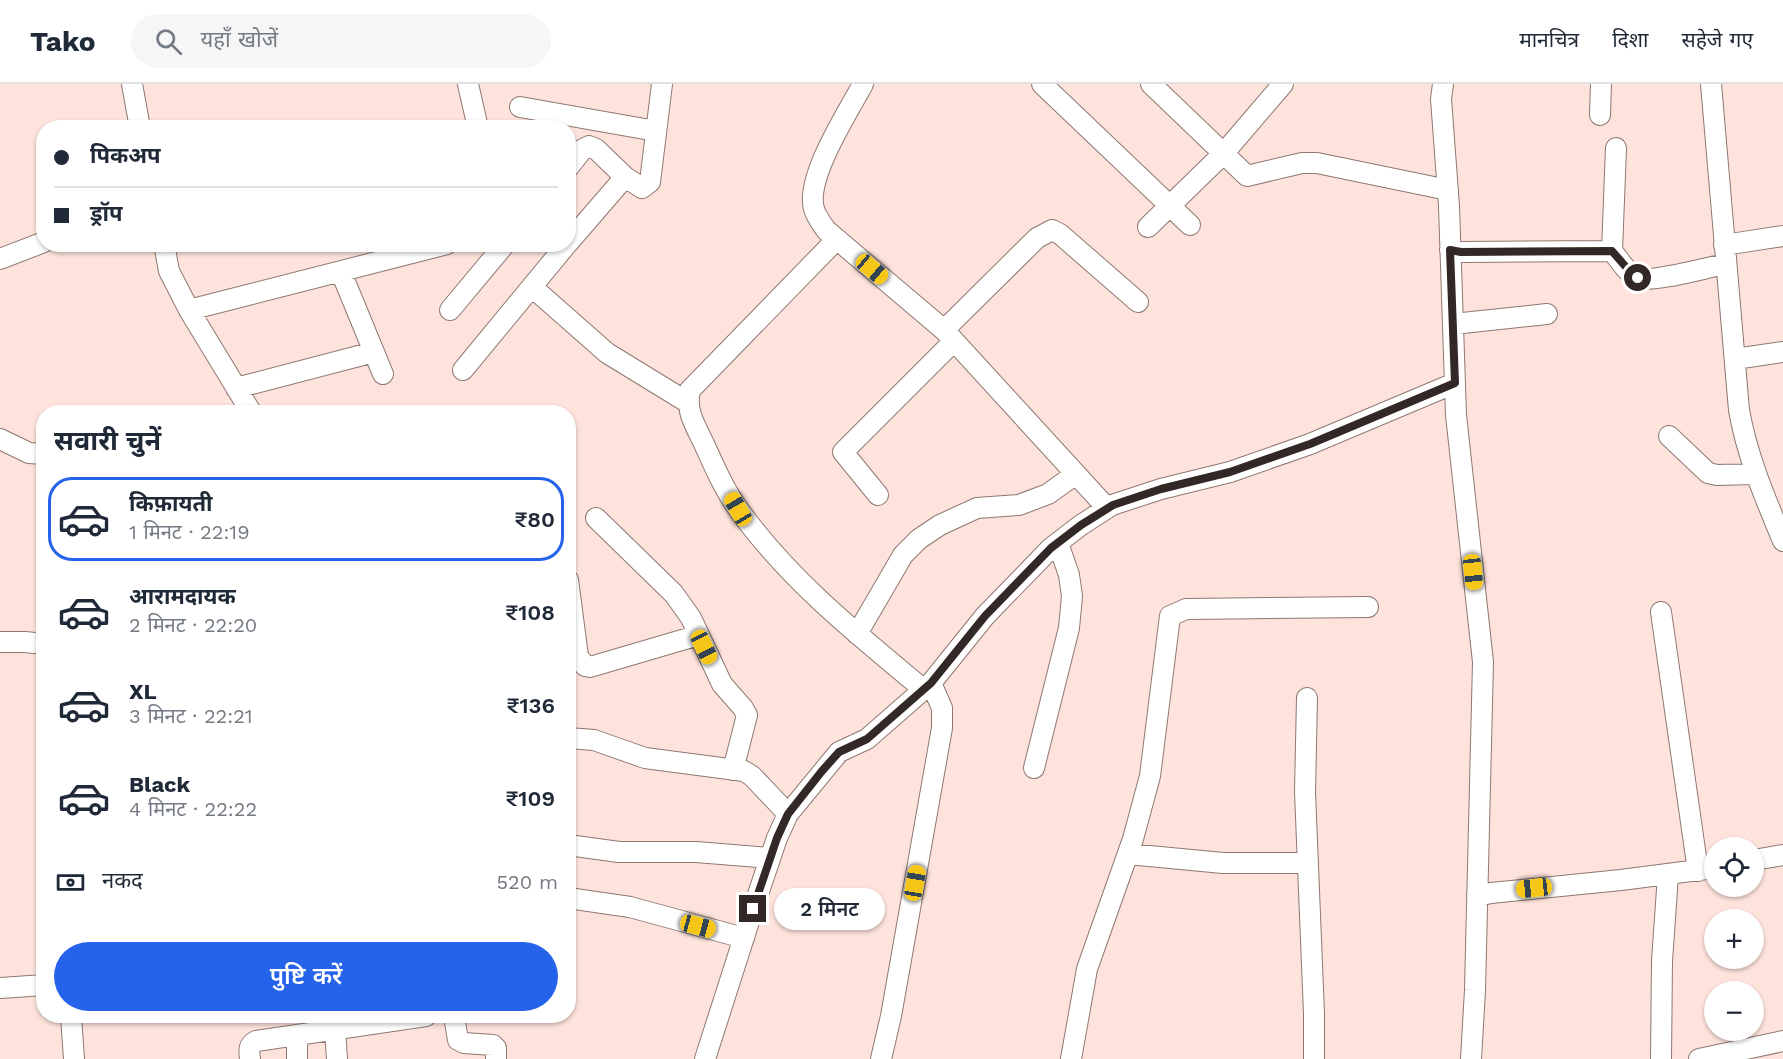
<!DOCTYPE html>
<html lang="hi">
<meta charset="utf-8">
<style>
body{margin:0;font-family:"Work Sans","Noto Sans Devanagari",sans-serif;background:#f6f6f7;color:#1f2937;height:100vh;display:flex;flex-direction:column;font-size:22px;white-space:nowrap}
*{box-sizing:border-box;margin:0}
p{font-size:20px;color:#747a83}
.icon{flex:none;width:33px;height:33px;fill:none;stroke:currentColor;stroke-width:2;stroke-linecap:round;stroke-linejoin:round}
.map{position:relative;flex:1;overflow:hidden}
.sheet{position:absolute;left:36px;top:321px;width:540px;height:618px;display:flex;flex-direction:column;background:#fff;border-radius:24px;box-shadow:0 2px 4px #0004}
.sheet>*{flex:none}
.top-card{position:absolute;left:36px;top:36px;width:540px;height:132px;border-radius:24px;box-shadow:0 2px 4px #0004;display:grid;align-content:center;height:132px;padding:0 18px;background:#fff}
.fabs{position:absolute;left:1704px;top:753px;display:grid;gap:12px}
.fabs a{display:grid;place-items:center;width:60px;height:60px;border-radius:50%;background:#fff;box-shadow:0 2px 4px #0004;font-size:30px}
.end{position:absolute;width:27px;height:27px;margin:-14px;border:8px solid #322926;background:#fff;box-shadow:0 0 0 3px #fff}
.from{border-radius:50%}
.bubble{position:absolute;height:42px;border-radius:21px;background:#fff;box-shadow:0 2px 4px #0004;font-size:20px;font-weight:600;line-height:42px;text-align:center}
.car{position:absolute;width:18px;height:36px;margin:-18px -9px;border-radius:8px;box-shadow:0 0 4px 2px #0007;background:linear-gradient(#f5c518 24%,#345 0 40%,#f5c518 0 76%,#345 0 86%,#f5c518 0)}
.top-card b{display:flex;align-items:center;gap:21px;height:57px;font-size:22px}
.top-card b+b{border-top:2px solid #e0e1e3}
.top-card i{width:15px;height:15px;background:#1f2937}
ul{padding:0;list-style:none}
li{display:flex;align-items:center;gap:18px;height:84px;margin:0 12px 9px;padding:0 6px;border:3px solid transparent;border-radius:24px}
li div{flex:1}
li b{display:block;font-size:22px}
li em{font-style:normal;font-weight:600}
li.current{border-color:#2563eb}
li>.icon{width:54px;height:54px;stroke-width:1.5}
h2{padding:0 18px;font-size:27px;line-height:72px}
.pay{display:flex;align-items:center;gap:15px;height:66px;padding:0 18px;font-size:22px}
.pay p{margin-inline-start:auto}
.primary-button{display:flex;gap:12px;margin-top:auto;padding:12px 18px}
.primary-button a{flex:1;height:69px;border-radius:36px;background:#2563eb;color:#fff;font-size:24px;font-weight:600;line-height:69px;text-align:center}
header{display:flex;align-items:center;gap:36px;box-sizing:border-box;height:84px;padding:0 30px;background:#fff;border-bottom:2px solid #e0e1e3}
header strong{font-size:28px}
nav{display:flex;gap:33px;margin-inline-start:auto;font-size:21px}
.search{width:420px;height:54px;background:#f6f6f7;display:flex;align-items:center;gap:15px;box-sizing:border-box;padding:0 21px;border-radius:33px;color:#747a83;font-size:22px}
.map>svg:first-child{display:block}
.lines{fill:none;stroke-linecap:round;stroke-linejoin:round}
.minor-casing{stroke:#8e7870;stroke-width:22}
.minor{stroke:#fff;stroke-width:20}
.route{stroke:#322926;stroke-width:8}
</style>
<header>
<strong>Tako</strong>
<div class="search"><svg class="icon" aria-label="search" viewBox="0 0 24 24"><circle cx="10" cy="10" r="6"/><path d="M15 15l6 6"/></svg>यहाँ खोजें</div>
<nav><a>मानचित्र</a><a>दिशा</a><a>सहेजे गए</a></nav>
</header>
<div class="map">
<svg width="1783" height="975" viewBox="0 0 1783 975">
<rect width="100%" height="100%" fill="#fde3db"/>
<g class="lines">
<defs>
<path id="minor" d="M132,0l8,44
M468,0l10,44
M863,0c-15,28 -58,94 -49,125 2,7 8,15 12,21l118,100
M1042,0l148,141
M1151,0l96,92 55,-13h15l131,27
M1443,0l-2,15 8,107 7,209 27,247 -8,328 -4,69
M1711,0l28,326c8,46 26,88 44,131
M520,23l136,24
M1600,31l1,-31
M568,84l15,-19 6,-3 7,3 29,28
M1148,143l75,-73 60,-70
M837,155l-147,151c-5,22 6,36 15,56 10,22 20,45 34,64 50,70 119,125 184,179
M568,159l57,-66 17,11 8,-6 12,-98
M164,160l5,27 20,39 62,102
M1724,161l59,-9
M1450,166l11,2 151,-1c7,8 16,24 26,27 14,5 70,-11 88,-14
M1612,167l4,-103
M0,175l44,-17
M341,188l42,102
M532,203l75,66 80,49
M189,226l258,-66
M450,226l55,-66
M1453,240l94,-10
M1735,275l48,-7
M463,286l104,-126
M236,304l138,-36
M1669,352l39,37 9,2 38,-1
M0,355l29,14 15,1
M878,411l-35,-43 111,-111
M1107,424l-163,-178 93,-92 15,-8 8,4 78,68
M596,434l78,76 17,24 31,66 21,24 4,7 -14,55
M568,496l10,76 7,10 5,1 109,-32
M1661,528l37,259
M857,550l46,-79 16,-16 21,-14 37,-17 42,-3 29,-11 28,-20
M0,558h25l19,2
M1307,614l-2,94 9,222v45
M568,654l26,2 51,18 99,13 8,5 36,38
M1034,684l35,-140 3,-32 -3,-21 -11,-32
M568,761l51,7h77l74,6
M1128,770l95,9h85
M1754,776l29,-5
M1477,812l14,-3 130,-13 93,-12
M568,814l62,9 114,31
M0,904l44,-3
M71,932l3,43
M454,932l4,24 6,3 29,2 3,3v11
M335,945l2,30
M297,951v24
M250,975c-1,-8 -2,-14 6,-18l170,-25
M705,975l48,-150 24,-71 11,-24 51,-62 28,-13 64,-56 54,-67 66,-68 30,-23 31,-20 49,-16 69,-17 80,-28 145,-61
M881,975l10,-43 51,-288v-20l-11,-25
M1071,975l16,-90 46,-130 17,-63 20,-160 16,-7 182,-2
M1661,975l1,-98 6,-86
M1699,975l84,-18"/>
</defs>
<use href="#minor" class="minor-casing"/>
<use href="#minor" class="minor"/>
</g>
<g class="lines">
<path class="route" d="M753,825l24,-71 11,-24 34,-43 17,-19 28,-13 64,-56 54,-67 66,-68 30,-23 32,-20 48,-16 69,-17 80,-28 145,-61 -5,-133 11,2 151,-1 20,23 6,4"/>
</g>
</svg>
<div class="fabs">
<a><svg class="icon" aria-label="locate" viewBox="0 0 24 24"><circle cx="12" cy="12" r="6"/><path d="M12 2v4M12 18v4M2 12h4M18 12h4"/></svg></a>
<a>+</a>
<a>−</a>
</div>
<i class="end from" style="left:1638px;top:194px"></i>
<i class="end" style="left:753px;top:825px"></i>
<div class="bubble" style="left:774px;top:804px;width:111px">2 मिनट</div>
<i class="car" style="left:872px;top:185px;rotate:130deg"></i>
<i class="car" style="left:738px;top:425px;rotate:330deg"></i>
<i class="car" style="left:1473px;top:488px;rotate:174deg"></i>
<i class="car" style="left:704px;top:563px;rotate:154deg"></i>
<i class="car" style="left:915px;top:799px;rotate:10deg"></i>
<i class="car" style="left:1534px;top:804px;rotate:264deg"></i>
<i class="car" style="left:698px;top:842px;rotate:105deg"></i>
<div class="top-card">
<b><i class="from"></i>पिकअप</b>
<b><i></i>ड्रॉप</b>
</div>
<section class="sheet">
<h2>सवारी चुनें</h2>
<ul>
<li class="current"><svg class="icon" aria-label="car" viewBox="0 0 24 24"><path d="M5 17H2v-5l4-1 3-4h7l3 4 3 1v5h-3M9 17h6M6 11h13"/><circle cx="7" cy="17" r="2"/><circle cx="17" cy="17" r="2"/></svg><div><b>किफ़ायती</b><p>1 मिनट · 22:19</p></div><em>₹80</em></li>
<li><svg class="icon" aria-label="car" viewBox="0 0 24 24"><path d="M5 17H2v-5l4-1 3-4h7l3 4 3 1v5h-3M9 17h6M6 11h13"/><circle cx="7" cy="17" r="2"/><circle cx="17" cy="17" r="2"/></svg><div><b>आरामदायक</b><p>2 मिनट · 22:20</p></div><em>₹108</em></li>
<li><svg class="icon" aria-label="car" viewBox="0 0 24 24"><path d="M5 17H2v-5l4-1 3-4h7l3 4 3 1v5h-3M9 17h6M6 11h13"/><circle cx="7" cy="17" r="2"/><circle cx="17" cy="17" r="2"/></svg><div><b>XL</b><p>3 मिनट · 22:21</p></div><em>₹136</em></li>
<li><svg class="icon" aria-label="car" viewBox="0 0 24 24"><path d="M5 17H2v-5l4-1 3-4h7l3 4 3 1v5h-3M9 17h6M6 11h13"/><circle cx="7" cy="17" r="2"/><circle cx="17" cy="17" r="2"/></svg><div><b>Black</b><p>4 मिनट · 22:22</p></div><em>₹109</em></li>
</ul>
<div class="pay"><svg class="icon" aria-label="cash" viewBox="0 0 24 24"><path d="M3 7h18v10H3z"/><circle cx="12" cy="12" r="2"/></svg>नकद<p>520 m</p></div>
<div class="primary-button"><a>पुष्टि करें</a></div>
</section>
</div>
